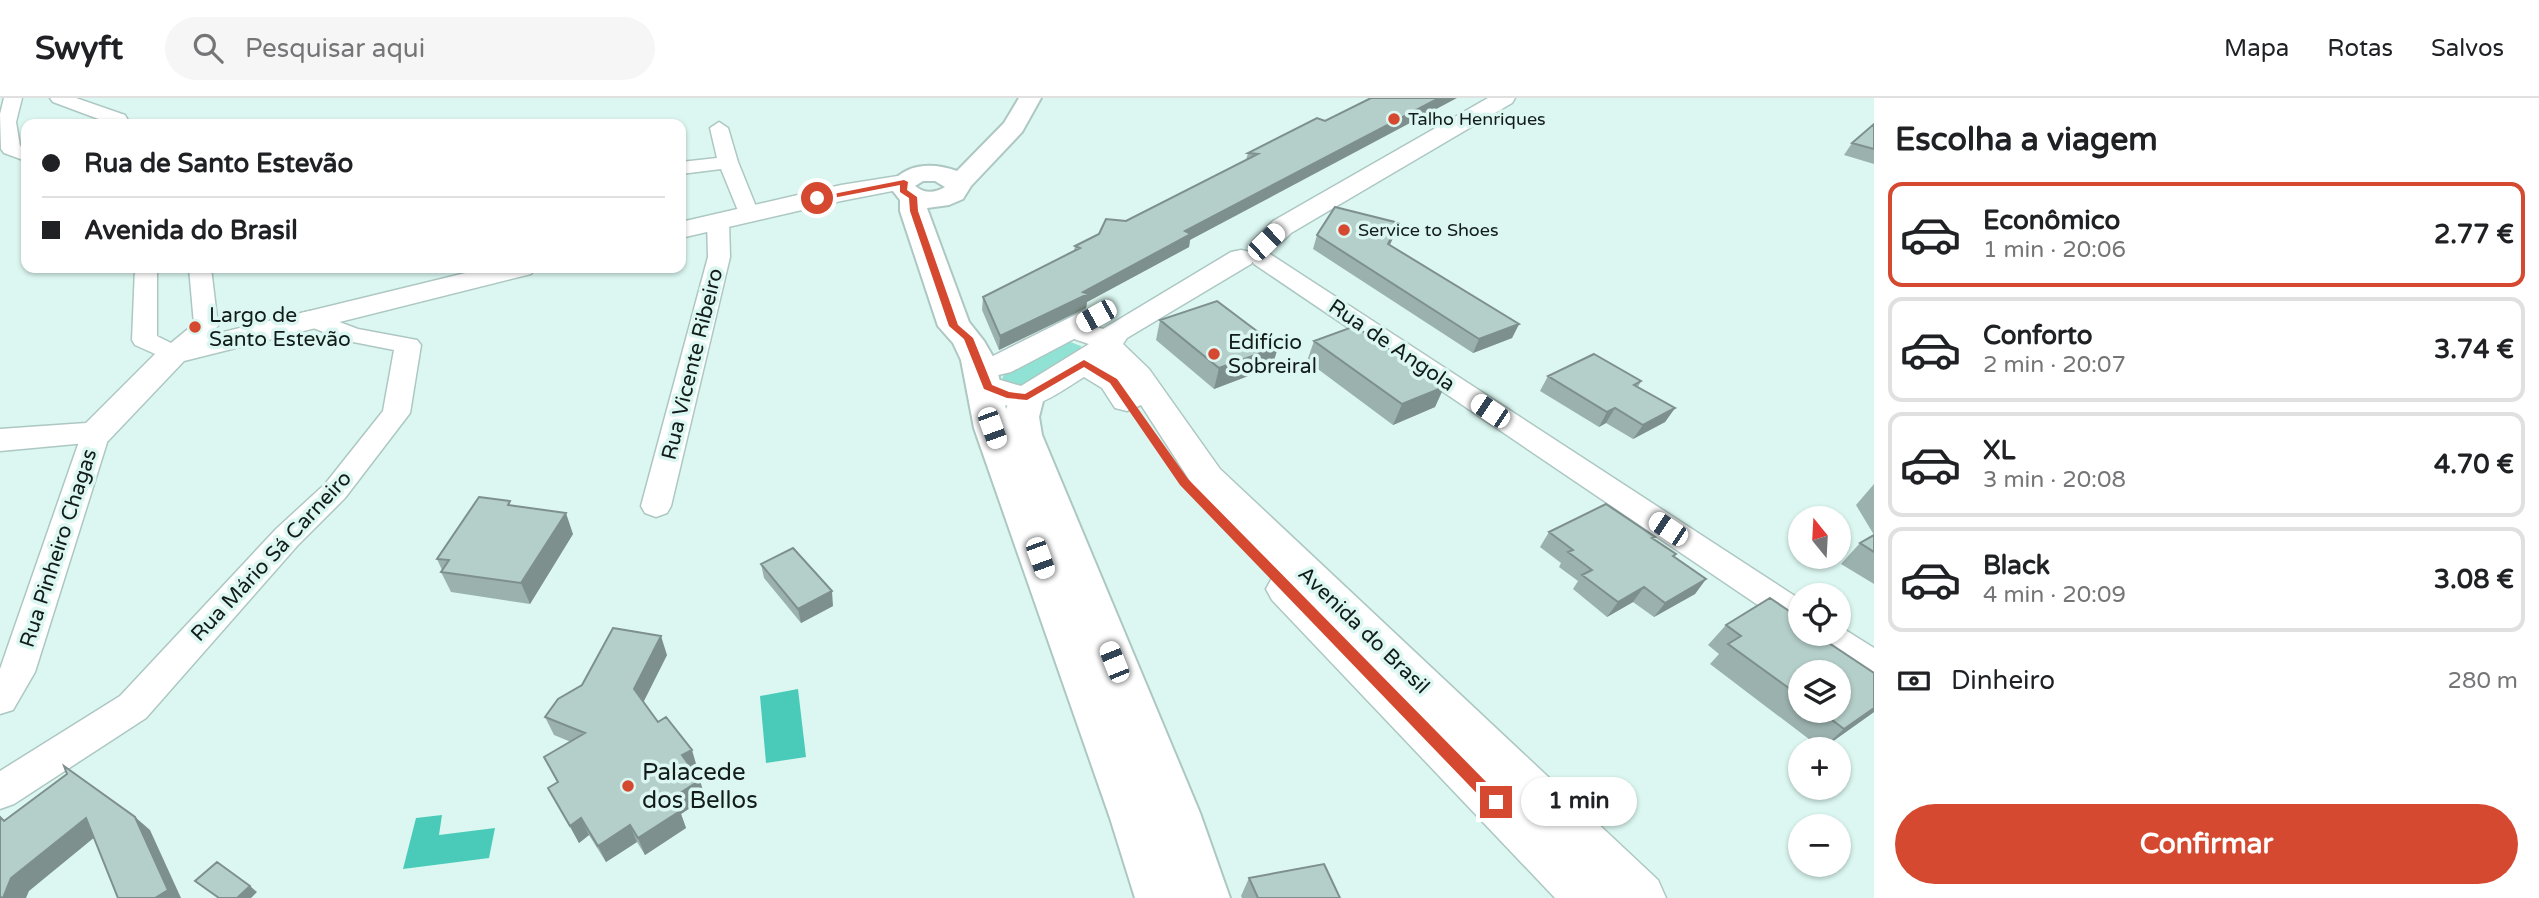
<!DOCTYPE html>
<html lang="pt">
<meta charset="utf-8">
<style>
body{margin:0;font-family:"Varela Round",sans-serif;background:#f6f6f6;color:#202124;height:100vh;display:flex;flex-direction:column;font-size:26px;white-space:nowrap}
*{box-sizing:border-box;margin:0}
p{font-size:23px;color:#757577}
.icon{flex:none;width:38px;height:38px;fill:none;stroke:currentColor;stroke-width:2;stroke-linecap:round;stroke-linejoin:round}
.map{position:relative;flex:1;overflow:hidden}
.side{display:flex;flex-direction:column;background:#fff;width:665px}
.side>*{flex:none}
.banner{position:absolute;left:21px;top:21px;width:665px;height:154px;border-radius:14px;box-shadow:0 2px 5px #0004;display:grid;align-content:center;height:154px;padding:0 21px;background:#fff}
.needle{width:46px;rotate:342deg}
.fabs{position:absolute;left:1788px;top:408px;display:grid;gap:14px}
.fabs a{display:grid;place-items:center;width:63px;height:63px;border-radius:50%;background:#fff;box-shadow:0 2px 5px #0004;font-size:35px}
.end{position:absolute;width:32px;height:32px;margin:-16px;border:9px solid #d44930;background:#fff;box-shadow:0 0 0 4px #fff}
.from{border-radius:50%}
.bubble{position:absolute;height:49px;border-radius:24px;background:#fff;box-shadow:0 2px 5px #0004;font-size:23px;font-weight:700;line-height:49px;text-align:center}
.car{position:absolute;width:21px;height:42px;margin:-21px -10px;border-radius:9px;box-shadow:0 0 5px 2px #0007;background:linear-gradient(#fff 24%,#345 0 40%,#fff 0 76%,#345 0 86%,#fff 0)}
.banner b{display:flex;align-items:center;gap:24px;height:66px;font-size:26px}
.banner b+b{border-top:2px solid #e0e0e0}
.banner i{width:18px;height:18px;background:#202124}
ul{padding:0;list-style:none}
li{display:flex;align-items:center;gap:21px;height:105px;margin:0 14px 10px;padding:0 7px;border:4px solid #e0e0e0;border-radius:14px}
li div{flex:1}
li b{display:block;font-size:26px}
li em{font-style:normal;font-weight:700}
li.selected{border-color:#d44930}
li>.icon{width:63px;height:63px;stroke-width:1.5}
h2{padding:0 21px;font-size:32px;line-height:84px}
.pay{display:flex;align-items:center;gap:18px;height:77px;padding:0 21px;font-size:26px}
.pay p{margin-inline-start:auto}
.action{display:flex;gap:14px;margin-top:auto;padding:14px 21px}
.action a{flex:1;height:80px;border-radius:42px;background:#d44930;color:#fff;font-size:28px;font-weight:700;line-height:80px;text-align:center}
header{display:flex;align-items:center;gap:42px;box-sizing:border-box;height:98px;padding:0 35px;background:#fff;border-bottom:2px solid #e0e0e0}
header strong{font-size:33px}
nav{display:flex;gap:38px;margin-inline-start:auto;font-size:24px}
.search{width:490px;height:63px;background:#f6f6f6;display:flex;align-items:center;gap:18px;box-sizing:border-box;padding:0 24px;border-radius:38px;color:#757577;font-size:26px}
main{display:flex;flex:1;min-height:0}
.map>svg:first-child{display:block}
.green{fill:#90e2d4}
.water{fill:#4acbb9}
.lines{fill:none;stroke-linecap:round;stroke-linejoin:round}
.minor-casing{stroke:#adc7c2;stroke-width:3}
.tertiary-casing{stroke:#adc7c2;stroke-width:3}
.secondary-casing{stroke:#adc7c2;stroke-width:4}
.minor{fill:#fff;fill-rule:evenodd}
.tertiary{fill:#fff;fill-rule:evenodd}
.secondary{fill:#fff;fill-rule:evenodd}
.wall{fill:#9bb1ad;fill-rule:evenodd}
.shaded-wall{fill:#7e908d}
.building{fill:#b4cec9;stroke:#7e908d;stroke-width:2}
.route{fill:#d44930}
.poi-dot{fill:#d44930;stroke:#dcf7f1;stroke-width:2.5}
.labels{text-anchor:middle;stroke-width:7;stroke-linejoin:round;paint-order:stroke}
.far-poi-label{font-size:18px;fill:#121c1a;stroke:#dcf7f1;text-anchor:start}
.poi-label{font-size:21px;fill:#121c1a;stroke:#dcf7f1;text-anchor:start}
.street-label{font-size:21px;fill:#121c1a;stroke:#dcf7f1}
.near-poi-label{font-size:24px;fill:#121c1a;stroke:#dcf7f1;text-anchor:start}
</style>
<header>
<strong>Swyft</strong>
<div class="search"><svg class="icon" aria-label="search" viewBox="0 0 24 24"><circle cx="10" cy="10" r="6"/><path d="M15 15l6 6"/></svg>Pesquisar aqui</div>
<nav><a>Mapa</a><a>Rotas</a><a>Salvos</a></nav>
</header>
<main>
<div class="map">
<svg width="1874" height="800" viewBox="0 0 1874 800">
<rect width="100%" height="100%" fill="#dcf7f1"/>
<path class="green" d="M1068,243l13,5 -1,6 -58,33 -9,1 -11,-7 2,-5z"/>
<path class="water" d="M798,591l8,68 -40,6 -6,-67z
M442,717l-3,20 56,-7 -6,30 -86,11 13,-51z"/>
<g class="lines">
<defs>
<path id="minor" d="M4,0h18l-6,24 4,24 6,2v13l-22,-8 -3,-4 -1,-35z
M50,0h26l49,17 5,9h-18l-59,-22z
M719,24l9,6 10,34 21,52 -4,4h-14l-20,-49 -40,5v-12l36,-4 -7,-30z
M718,117l8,1 3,5 1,36 -59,249 -4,7 -11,4 -11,-4 -4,-7 67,-249 -1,-36 3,-5z
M1262,154l8,2 531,346v30l-12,-4 -535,-362 -3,-5 3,-5z
M135,170h22v68l14,7 23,-19 -5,-56h22l7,58 -36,33 -9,3 -38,-17 -3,-5z
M310,213l48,18 59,11 4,5 -11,68 -65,85 -47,47 -152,173 -132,86 -14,5v-38l120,-75 156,-167 49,-45 58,-73 11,-61 -51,-10 -42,-17 -3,-5 3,-5z
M96,326l10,3 4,6 -75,239 -22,38 -13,4v-45l82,-236 4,-6z
M1839,528l35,22v32c-21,-7 -55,-26 -66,-46h31z"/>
<path id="tertiary" d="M1488,0h27l-3,5 -221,130c-11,11 -18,19 -35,15l-4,-6 21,-21z
M904,77l9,2 3,5 -3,5 -72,14 -160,37v-16l160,-37z
M1241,152l10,2 4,6 -4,6 -124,74 -4,6 26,25 71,100 438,411 8,18h-111l-283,-298 -6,-11 6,-11 10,-3 -88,-88 -53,-82 -14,6 -12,-3 -13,-20 -18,-11c-31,19 -52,39 -90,25 -9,-4 -17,-7 -22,-15l7,-8 -9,-2 -5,-7 5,-7 19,-5 92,-46 11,-3 11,3 4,6 -10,9 6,2 128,-77zM1074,241l15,5 -68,42 -31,-9 21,-5z
M486,170h49l-4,6 -347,87 -76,80 -108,10v-22l86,-6 76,-76z"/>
<path id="secondary" d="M1019,0h22l-19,34 -51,54 -8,13 -14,6 -22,3 1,3 41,111 15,19 11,19 11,49 9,-20 12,-3 12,3 5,8 -5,20 3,18 158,378 30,85h-95l-25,-80 -136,-390 -13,-68 -8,-17 -15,-17 -38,-115v-11l-11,-14c16,-23 43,-24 68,-15l47,-48zM923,83h12l10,6c-10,6 -20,7 -30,-1z"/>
</defs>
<use href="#minor" class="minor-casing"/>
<use href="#tertiary" class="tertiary-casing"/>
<use href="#secondary" class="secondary-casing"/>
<use href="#minor" class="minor"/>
<use href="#tertiary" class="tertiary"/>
<use href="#secondary" class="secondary"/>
</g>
<path class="wall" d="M1317,20l-127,122 -1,7 -102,55 -1,6 -87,42 -17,-40 1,-13 91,-46 1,-5 171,-86 2,-7z
M1874,26v40l-30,-9 8,-12z
M1399,125l-9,22 129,79 -7,14 -39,15 -160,-104 4,-14z
M1160,222l118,27 -6,20 -58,22 -58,-49z
M1314,243l130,46 -9,20 -42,18 -86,-64z
M1548,278l93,5 -3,6 37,21 -10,14 -32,17 -27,-16 -7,4 -59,-36z
M1874,386v100l-33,-20 19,-21 14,-8 -18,-30z
M512,408l61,28 -43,70 -79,-12 -10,-20 1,-2 -5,-11z
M1549,434l104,7 23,15 -2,3 32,22 -11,15 -41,23 -21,-15 -26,15 -34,-28 5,-8 -19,-14 2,-4 -21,-16z
M761,466l72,42 -32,17 -37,-45z
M1726,527l92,11 56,76 -52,37 -112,-85 9,-10 -11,-9zM1801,574l38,38h-38z
M667,557l-24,47 15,20 39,45 -4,3 12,28 -24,16 5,14 -41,27 -8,-13 -31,20 -17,-27 -10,8 -31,-55 9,-6 -13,-25 27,-15 -17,-7 -9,-18z
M1249,780l91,20h-98l-1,-2z"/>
<path class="shaded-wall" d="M1439,0h18l-267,142 -1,7 -102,55 -1,6 -87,42 1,-14 83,-44 102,-61z
M1399,125l-5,13 -11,22 5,-14z
M1519,226l-7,14 -39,15 6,-14z
M1278,249l-6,20 -58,22 5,-21z
M1444,289l-9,20 -42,18 9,-21z
M1615,310l-9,15 -7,4 8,-15z
M1675,310l-10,14 -32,17 10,-14z
M566,415l7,21 -43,70 -9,-21z
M1706,481l-11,15 -41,23 11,-14z
M1644,489l-11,15 -26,15 11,-15z
M832,493l1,15 -32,17 -3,-14z
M661,538l6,19 -26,52 -7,-18z
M1874,610v4l-52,37 22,-20z
M692,652l5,17 -9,6 -6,-18z
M700,682l5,18 -24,16 5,14 -41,27 -7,-17 33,-39z
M135,719l15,13 31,68h-26z
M86,720l15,14 -72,59 -3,7h-23l8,-20z
M581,720l8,17 -10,8 -9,-17z
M630,727l7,17 -31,20 -8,-16z
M250,788l7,6 -6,6h-14z"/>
<path class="building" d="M1371,0h68l-254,133 6,3 -108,58 5,2 -88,42 -17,-39 97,-49 -5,-2 24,-12 7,-15 20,2 132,-67 -10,-1 69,-35 8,3z
M1874,26v25l-22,-6z
M1335,109l64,16 -11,21 131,80 -40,15 -162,-104z
M1217,203l61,46 -59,21 -59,-48z
M1355,228l89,61 -42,17 -88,-63z
M1594,256l47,27 -7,4 41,23 -32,17 -28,-17 -8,4 -59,-36z
M479,399l31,4 -2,4 58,8 -45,70 -80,-11 8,-12 -12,-1z
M1606,406l49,33 -3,1 24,16 -3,2 33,23 -41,24 -21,-16 -26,15 -36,-27 10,-5 -24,-18 5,-2 -24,-18z
M1874,437v17l-14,-9z
M793,450l39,43 -34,18 -37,-45z
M1770,500l31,21v15h19l-3,1 57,38v35l-30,21 -25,-19h20v-38h-38v25l-73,-53 13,-8 -15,-11z
M613,530l48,8 -27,53 24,33 8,-5 26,33 -10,5 18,25 -29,19 9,12 -42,27 -8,-13 -32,21 -17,-28 -11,8 -22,-38 10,-6 -14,-25 41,-24 -40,-16 13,-18 24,-14z
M64,668l71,51 33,73 -13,8h-37l-32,-80 -75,60 -8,20 -3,-1v-80l4,4 63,-47z
M217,764l33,24 -13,12h-18l-24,-17z
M1324,766l16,34h-82l-9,-20z"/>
<path class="route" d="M904,82l4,2 -1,8 10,7 1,14 40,114 15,13 19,47 17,7 16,2 59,-34 33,19 71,100 313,318 2,5 -2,5h-11l-310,-322 -70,-102 -26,-16 -57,33 -20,-2 -23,-9 -20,-50 -15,-13 -39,-115 -1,-13 -9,-6v-7l-83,16 -4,-3z"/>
<g class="poi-dot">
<circle cx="1394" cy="21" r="7"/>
<circle cx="1344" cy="132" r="7"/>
<circle cx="195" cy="229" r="7"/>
<circle cx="1214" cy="256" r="7"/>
<circle cx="628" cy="688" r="7"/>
</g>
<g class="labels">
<g class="far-poi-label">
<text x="1408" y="27">Talho Henriques</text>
<text x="1358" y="138">Service to Shoes</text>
</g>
<g class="poi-label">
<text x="209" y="224">Largo de<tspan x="209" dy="24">Santo Estevão</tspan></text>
<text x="1228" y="251">Edifício<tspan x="1228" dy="24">Sobreiral</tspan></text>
</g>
<g class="street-label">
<text transform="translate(1392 247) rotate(34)" y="7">Rua de Angola</text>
<text transform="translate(692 266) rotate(-76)" y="7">Rua Vicente Ribeiro</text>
<text transform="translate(58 450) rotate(-72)" y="7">Rua Pinheiro Chagas</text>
<text transform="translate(271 458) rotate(-47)" y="7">Rua Mário Sá Carneiro</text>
<text transform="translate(1364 532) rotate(44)" y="7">Avenida do Brasil</text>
</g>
<g class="near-poi-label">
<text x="642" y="682">Palacede<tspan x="642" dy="28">dos Bellos</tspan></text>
</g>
</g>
</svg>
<div class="fabs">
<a><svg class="needle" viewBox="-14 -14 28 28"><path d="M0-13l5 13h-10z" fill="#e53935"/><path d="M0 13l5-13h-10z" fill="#757577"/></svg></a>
<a><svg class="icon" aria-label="locate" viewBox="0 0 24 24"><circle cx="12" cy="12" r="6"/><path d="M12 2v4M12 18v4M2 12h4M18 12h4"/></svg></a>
<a><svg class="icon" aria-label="layers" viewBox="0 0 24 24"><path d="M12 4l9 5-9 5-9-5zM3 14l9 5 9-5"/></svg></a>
<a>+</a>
<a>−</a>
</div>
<i class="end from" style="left:817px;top:100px"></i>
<i class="end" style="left:1496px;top:704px"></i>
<div class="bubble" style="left:1521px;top:679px;width:116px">1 min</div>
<i class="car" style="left:1266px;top:144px;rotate:46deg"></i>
<i class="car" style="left:1096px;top:218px;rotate:241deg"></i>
<i class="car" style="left:1490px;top:313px;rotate:304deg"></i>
<i class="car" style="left:992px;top:330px;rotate:160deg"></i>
<i class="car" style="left:1668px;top:431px;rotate:304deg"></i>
<i class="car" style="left:1040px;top:460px;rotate:160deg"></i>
<i class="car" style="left:1114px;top:564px;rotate:338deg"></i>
<div class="banner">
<b><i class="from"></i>Rua de Santo Estevão</b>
<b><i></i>Avenida do Brasil</b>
</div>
</div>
<section class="side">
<h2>Escolha a viagem</h2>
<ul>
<li class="selected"><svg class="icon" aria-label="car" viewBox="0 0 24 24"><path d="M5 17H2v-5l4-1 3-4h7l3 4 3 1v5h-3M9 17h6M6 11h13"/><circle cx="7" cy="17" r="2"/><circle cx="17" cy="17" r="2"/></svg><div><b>Econômico</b><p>1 min · 20:06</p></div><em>2.77 €</em></li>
<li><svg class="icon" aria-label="car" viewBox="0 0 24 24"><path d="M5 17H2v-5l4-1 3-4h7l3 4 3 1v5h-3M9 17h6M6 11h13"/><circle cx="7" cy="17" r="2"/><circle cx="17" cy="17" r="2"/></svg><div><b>Conforto</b><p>2 min · 20:07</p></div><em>3.74 €</em></li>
<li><svg class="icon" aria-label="car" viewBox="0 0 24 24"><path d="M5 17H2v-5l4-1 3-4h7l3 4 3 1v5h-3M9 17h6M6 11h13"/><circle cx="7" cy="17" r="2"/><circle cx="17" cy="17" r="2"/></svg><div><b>XL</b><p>3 min · 20:08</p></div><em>4.70 €</em></li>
<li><svg class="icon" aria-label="car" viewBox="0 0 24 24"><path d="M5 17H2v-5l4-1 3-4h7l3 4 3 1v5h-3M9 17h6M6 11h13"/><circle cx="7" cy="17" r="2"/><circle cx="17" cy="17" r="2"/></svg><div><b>Black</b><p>4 min · 20:09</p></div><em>3.08 €</em></li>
</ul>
<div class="pay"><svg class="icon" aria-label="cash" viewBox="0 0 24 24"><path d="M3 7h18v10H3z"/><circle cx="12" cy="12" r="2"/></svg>Dinheiro<p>280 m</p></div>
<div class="action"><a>Confirmar</a></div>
</section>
</main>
